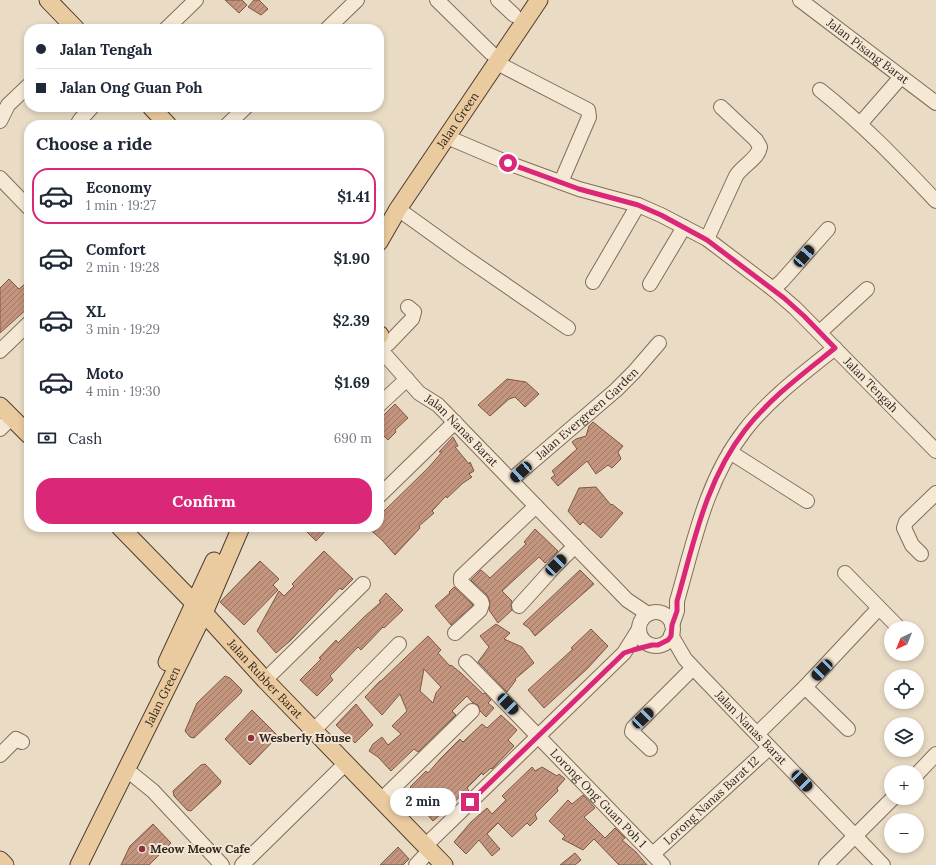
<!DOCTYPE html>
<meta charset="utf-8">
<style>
body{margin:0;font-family:Lora,serif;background:#f6f6f7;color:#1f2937;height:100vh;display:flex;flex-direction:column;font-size:15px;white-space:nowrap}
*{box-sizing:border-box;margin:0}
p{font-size:13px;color:#747a83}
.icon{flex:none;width:22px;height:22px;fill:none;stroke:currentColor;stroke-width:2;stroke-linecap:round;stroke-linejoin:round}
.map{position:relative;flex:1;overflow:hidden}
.sheet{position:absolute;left:24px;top:120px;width:360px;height:412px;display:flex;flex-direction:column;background:#fff;border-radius:16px;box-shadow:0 2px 6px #0003}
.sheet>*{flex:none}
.hud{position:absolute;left:24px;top:24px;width:360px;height:88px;border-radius:16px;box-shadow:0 2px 6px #0003;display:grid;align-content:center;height:88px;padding:0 12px;background:#fff}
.needle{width:26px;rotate:223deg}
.tools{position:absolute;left:884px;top:621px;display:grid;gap:8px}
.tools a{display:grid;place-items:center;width:40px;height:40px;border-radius:50%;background:#fff;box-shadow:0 2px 6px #0003;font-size:20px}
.end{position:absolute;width:18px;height:18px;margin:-9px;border:5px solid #db2777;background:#fff;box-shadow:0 0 0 2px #fff}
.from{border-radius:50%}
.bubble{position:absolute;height:28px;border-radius:14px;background:#fff;box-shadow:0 2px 6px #0003;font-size:13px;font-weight:800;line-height:28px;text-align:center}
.car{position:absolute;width:12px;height:24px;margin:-12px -6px;border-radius:5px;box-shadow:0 0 3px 1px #0007;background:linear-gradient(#222 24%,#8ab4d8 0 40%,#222 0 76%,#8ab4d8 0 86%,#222 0)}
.hud b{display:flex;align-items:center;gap:14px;height:38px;font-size:15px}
.hud b+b{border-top:1px solid #e0e1e3}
.hud i{width:10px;height:10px;background:#1f2937}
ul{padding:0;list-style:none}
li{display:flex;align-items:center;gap:12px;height:56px;margin:0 8px 6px;padding:0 4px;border:2px solid transparent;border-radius:16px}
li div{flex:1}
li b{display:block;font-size:15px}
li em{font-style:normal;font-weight:800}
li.selected{border-color:#db2777}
li>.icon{width:36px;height:36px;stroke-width:1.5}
h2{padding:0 12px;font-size:18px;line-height:48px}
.pay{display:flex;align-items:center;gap:10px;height:44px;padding:0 12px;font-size:15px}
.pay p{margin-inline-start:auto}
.cta{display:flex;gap:8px;margin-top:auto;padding:8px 12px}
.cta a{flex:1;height:46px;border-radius:16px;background:#db2777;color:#fff;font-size:16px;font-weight:800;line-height:46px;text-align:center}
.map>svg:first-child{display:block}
.building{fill:url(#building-hatch);stroke:#7f5645;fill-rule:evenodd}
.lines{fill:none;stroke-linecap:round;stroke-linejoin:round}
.minor-casing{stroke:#826d5c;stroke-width:16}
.major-casing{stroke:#503c30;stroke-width:19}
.minor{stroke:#f5e9d6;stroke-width:14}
.major{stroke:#e9cb9f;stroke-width:17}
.route{stroke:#db2777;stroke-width:5}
.poi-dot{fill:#8b323b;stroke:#f1e6d3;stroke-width:1.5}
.labels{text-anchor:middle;stroke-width:4;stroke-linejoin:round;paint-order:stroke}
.street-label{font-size:12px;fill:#33271f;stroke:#f1e6d3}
.poi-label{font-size:12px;font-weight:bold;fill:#33271f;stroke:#f1e6d3;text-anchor:start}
</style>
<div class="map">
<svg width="936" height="865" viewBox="0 0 936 865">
<defs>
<pattern id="building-hatch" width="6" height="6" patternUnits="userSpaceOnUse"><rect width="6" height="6" fill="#c4957e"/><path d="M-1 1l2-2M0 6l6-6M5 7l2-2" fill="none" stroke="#a07a67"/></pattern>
</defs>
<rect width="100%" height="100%" fill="#e9dbc4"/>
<path class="building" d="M225,0h17l5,5 -8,8z
M254,0h5l9,9 -7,6 -13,-8z
M9,279l10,10 6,-5 4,4v19l-29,26v-45z
M507,379l19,3 13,12 -14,13 -10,-10 -6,2 -19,17 -12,-11z
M395,404l13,14 -13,12 1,2 -8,8 -9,-9v-7l5,-5 -2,-2z
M593,422l30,24 -5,6 3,7 -9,9 -4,-3 -12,9 -9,-13 -29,25 -7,-8 4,-3 -3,-4 25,-22 -5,-7 4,-3 10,-3 3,-10z
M453,437l5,9 -3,1 14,17 1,-2 4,9 -5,3 3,3 -9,6 -16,15 -1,-2 -14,15 2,2 -15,13 1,2 -25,27 -13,-15 -15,-13h12v-11l50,-49 13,-15h-3z
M596,487l15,18 1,-1 11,9 -22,25 -18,-16 -3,3 -12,-14 11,-23z
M302,527h27l-13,14z
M535,529l23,22 -13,12 -6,-6 -37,34 10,10 -1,4 1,5 -14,13 -9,-13 1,-8 -3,-7 -16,-15 10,-10 9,8 36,-34 -2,-2z
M324,551l29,28 -11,11 -2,-2 -49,52 -15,13 -19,-22 22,-40 5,5 10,-10 -2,-2z
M260,561l19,18 -6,6 5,5 -34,35 -24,-23z
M580,570l14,14 -59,52 -6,-8 -6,-4z
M454,587l19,18 -22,20 -16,-19 15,-13 -1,-1z
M386,593l17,17 -19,18 -1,-1 -22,23 -3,-3 -28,29 3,4 -16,16 -17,-16 21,-21 -2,-1 17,-18 2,3 26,-26 17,-15 -2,-1z
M496,624l14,9 -6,6 18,8 12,16 -19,16 1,1 -9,12 -29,-30 11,-15 -9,-11z
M591,629l17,17 -21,23 -43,39 -16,-18 45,-41 -2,-1z
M428,636l13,14 -3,3 12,13 1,-1 10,8 22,21 2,-1 6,7 -3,3 6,5 -8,9 -6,-6 -2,-6 -5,-2 -6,-7 -15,15 4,4 -38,37 -4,-3 -23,22 -13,-14 -9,-6 4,-7 9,-7 6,8 13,-11 -9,-8 15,-15 -7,-17 -18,21 -17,-18 15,-16h1zM424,669l17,18 -5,6 -3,10 -13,-12z
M225,676l5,2 12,12 -1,3 -47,45 -4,-1 -5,-6 12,-28z
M356,704l17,21 -18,18 -19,-18z
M252,710l26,26 -28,29 -25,-26z
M501,715l16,15 -9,10 6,6 -22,23 -1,-1 -8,7 -1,-2 -15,15 2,3 -6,5 -1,-1 -29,26 -22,-25 4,-4 -5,-5 16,-16 2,2 13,-15 19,-19 3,3 19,-18 5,4z
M205,764l16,17 -1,3 -29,27 -4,-1 -13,-14 -1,-5 28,-26z
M532,767l3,4 7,-4 15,9 2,-2 6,5 -8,9 1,3 -23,23 2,5 -7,7 -3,-3 -15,14 -14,-14 -11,11 13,15 -8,7 -13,-16 -13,14 -12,-12 17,-20 16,-14 5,6 14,-14 -4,-4z
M583,795l12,13 -11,9 21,21 10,-10 10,10 -3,2 14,12 11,13h-28l-25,-26 -11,11 -21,-11 3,-3 -16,-15 19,-21 4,4z
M153,824l18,19 -22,22h-28l9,-19z
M398,847l11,12 -6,6h-23z
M575,853l6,7 -6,5h-15z"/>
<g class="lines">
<defs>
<g id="minor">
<path d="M437,0l54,53"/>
<path d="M498,0l16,15"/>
<path id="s1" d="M800,0l136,103"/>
<path d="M166,29l30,-29"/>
<path d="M327,29l30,-29"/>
<path d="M497,63l91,47 1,7 -28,65"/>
<path d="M820,90c43,34 79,72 116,111"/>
<path d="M0,121l8,-16 21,-20"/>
<path d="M860,124l41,-47"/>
<path d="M77,125l3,-5 12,-13"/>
<path d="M227,125l19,-18"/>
<path id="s2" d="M447,137l61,26 71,26 59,16 23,10 46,24 66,50 22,19 141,143"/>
<path d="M0,178l29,30"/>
<path d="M398,209l64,46 106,73"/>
<path d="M707,239l29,-63c7,-11 22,-17 24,-29l-4,-7 -35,-33"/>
<path d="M593,282l45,-77"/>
<path d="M650,284l34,-57"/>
<path d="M773,289l9,-8 46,-52"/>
<path d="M820,332l47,-43"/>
<path d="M388,344l24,-25 2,-7 -6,-5"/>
<path id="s3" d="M379,348l40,45 19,12 189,195 21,14"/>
<path d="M0,351l29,-28"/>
<path d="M379,405l28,-26"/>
<path d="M0,429l11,-11"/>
<path d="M730,452l77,49"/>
<path id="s4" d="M511,480l105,-90 18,-18 25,-29"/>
<path d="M379,496l76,-74"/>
<path d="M921,554l-9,-9 -8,-17 2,-6 30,-29"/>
<path d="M845,573l54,55"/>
<path d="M519,606l37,-41 19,-19"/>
<circle cx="656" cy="629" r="17"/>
<path d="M672,625l5,-14v-10c17,-59 29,-121 68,-171 25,-32 59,-57 90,-82"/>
<path d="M455,633l25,-23 2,-6 -1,-3 -20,-19v-5l75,-71"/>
<path id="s5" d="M671,635l14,24 16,17 182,189"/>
<path id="s6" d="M466,662l197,203"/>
<path d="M265,680l98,-96"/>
<path d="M805,687l43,42"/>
<path d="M314,730l85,-86"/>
<path d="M757,734l48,-47 74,-79"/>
<path d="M650,749l-18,-17 1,-4 60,-60"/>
<path d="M0,755l16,-16 6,3"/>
<path d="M127,770l26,21 69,74"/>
<path d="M917,774l19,-20"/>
<path d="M381,800l91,-89"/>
<path d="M425,846l199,-193 15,-24"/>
<path id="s7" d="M653,854l116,-106"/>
<path d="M242,865l104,-102"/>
<path d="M416,865l14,-15"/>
<path d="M826,865l67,-67"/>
</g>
<g id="major">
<path d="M48,0l28,29"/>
<path d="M151,107l17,18"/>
<path id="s8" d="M379,242l19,-33 141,-209"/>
<path d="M379,334l1,1"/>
<path d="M0,406l29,29"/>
<path id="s9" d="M120,527l84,86 61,67 179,185"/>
<path d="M167,662l47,-101"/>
<path d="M0,860l5,5"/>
<path id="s10" d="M79,865l125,-252 37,-86"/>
</g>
</defs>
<use href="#minor" class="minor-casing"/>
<use href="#major" class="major-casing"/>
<use href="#minor" class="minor"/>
<use href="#major" class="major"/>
</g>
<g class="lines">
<path class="route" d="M470,802l154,-149 9,-3 19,-5h6l10,-5 3,-4 1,-11 5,-14v-10c17,-59 29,-121 68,-171 25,-32 59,-57 90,-82l-31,-32 -20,-18 -77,-58 -46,-25 -23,-10 -59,-16 -71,-26"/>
</g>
<g class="poi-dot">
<circle cx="251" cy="738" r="4"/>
<circle cx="142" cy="849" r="4"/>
</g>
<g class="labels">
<g class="street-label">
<text dy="4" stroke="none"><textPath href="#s1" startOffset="85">Jalan Pisang Barat</textPath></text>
<text dy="4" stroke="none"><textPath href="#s8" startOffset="145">Jalan Green</textPath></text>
<text dy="4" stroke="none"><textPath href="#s2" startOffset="500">Jalan Tengah</textPath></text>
<text dy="4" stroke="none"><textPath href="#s4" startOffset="101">Jalan Evergreen Garden</textPath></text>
<text dy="4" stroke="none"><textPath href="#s3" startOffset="117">Jalan Nanas Barat</textPath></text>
<text dy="4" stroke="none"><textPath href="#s9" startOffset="210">Jalan Rubber Barat</textPath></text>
<text dy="4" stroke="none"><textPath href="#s10" startOffset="188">Jalan Green</textPath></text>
<text dy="4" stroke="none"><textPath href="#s5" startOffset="123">Jalan Nanas Barat</textPath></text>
<text dy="4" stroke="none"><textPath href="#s6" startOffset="190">Lorong Ong Guan Poh 1</textPath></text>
<text dy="4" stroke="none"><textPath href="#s7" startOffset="79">Lorong Nanas Barat 12</textPath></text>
</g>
<g class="poi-label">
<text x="259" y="742">Wesberly House</text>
<text x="150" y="853">Meow Meow Cafe</text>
</g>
</g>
</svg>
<div class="tools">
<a><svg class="needle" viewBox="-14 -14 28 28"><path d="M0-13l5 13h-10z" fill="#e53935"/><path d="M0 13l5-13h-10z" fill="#747a83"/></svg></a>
<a><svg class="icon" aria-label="locate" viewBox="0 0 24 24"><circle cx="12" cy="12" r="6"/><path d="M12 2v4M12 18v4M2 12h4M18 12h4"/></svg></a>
<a><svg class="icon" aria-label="layers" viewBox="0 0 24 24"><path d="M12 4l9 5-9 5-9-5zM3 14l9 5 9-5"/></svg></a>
<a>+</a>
<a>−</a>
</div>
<i class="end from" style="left:508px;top:163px"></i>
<i class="end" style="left:470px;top:802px"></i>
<div class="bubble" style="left:390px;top:788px;width:66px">2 min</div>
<i class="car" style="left:804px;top:256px;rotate:41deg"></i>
<i class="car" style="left:521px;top:472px;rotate:228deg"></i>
<i class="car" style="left:556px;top:565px;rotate:45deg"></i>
<i class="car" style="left:822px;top:670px;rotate:224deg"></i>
<i class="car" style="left:508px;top:704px;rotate:136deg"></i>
<i class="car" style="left:643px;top:718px;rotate:46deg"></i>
<i class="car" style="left:802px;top:781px;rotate:136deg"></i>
<div class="hud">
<b><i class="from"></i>Jalan Tengah</b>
<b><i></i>Jalan Ong Guan Poh</b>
</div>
<section class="sheet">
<h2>Choose a ride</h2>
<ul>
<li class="selected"><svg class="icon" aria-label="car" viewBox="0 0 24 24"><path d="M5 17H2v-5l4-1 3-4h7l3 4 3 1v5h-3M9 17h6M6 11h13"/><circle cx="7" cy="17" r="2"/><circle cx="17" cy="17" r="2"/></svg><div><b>Economy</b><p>1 min · 19:27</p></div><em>$1.41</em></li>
<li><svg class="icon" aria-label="car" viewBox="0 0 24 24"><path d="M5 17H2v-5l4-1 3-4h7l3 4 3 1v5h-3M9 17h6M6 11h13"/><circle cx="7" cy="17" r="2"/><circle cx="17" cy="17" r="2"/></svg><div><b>Comfort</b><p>2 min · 19:28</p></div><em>$1.90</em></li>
<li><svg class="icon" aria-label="car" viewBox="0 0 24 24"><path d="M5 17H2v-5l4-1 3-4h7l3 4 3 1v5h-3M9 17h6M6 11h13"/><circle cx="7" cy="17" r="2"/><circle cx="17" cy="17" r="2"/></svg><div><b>XL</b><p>3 min · 19:29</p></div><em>$2.39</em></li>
<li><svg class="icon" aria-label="car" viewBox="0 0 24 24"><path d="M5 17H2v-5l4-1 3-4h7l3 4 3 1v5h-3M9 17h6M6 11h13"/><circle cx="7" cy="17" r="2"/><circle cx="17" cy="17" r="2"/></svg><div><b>Moto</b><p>4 min · 19:30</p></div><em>$1.69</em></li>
</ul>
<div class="pay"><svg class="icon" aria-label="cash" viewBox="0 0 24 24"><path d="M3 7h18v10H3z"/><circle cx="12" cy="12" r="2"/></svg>Cash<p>690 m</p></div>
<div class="cta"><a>Confirm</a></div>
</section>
</div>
